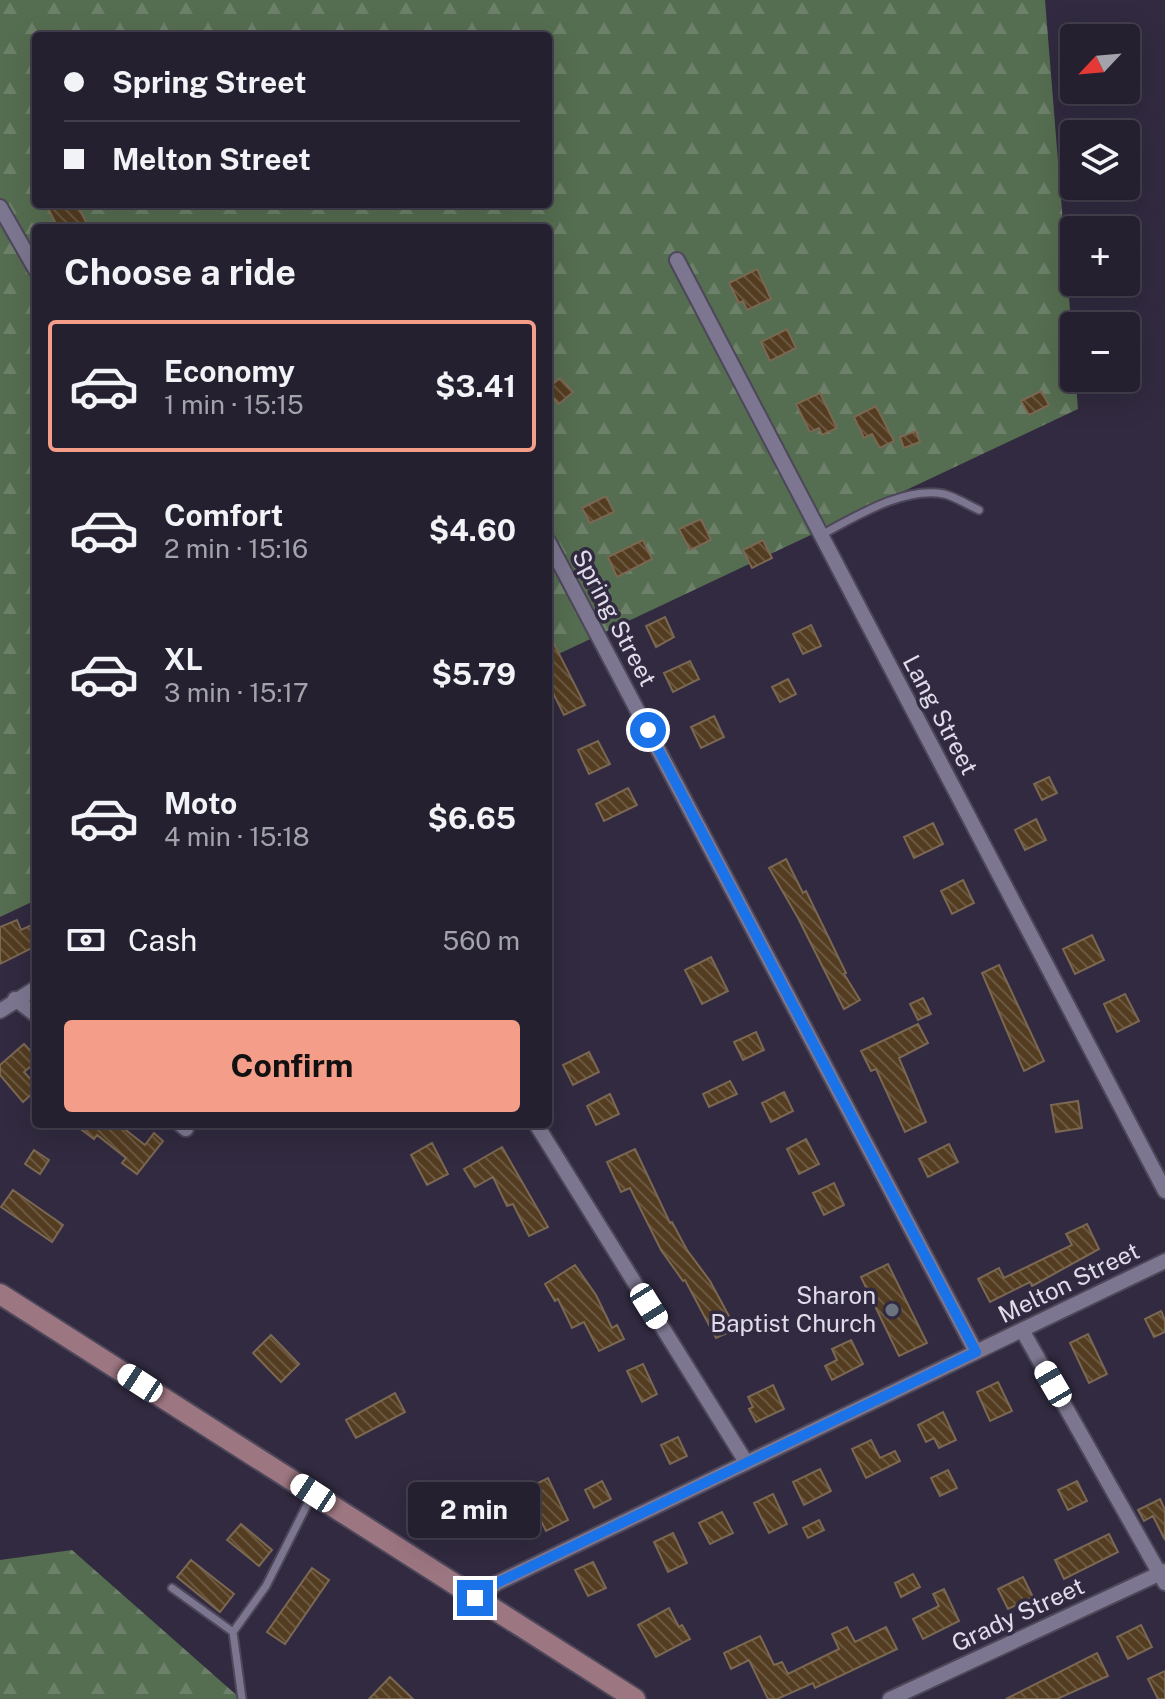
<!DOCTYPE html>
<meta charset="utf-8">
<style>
body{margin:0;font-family:"Public Sans",sans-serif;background:#2d2838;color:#f1f3f6;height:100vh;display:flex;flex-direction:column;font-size:30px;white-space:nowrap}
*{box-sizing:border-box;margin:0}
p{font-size:26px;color:#a3a3ab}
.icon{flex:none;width:44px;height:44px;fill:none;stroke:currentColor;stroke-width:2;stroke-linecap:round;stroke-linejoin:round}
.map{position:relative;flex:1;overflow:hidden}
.details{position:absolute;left:32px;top:224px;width:520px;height:904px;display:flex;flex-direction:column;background:#252030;border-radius:8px;box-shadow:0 8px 32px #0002,0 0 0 2px #423e4c}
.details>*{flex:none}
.hud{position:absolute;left:32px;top:32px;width:520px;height:176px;border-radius:8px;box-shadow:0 8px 32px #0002,0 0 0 2px #423e4c;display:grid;align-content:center;height:176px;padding:0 32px;background:#252030}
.needle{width:52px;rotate:244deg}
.fabs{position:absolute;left:1060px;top:24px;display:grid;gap:16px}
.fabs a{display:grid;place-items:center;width:80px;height:80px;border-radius:8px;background:#252030;box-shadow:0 8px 32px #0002,0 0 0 2px #423e4c;font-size:40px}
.end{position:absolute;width:36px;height:36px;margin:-18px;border:10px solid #1a73e8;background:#fff;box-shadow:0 0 0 4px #fff}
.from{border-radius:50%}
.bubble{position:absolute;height:56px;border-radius:8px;background:#252030;box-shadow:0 8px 32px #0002,0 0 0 2px #423e4c;font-size:26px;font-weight:700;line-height:56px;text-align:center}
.car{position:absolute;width:24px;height:48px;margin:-24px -12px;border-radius:10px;box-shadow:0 0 6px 2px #0007;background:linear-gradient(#fff 24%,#345 0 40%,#fff 0 76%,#345 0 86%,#fff 0)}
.hud b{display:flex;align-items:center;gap:28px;height:76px;font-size:30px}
.hud b+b{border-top:2px solid #423e4c}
.hud i{width:20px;height:20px;background:#f1f3f6}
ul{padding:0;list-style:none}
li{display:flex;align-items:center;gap:24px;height:132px;margin:0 16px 12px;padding:0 16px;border:4px solid transparent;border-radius:8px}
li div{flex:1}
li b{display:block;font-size:30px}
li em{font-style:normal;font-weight:700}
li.current{border-color:#f49e89}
li>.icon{width:72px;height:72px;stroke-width:1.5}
h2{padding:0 32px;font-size:36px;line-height:96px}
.pay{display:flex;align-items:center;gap:20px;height:88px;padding:0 32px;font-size:30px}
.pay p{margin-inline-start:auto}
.cta{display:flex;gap:16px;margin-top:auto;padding:16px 32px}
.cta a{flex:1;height:92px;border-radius:8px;background:#f49e89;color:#111;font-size:32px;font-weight:700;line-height:92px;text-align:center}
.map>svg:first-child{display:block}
.forest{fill:url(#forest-firs);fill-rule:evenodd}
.building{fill:url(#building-back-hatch);stroke:#7b6853;stroke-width:2}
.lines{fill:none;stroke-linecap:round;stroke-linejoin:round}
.lane-casing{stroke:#4d4759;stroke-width:11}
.street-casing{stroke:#4d4759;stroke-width:18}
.secondary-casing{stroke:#4d4759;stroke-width:24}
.lane{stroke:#7d7690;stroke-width:7}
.street{stroke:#7d7690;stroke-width:14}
.secondary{stroke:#9c7681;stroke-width:20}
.route{stroke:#1a73e8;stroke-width:10}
.worship-dot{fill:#6b7280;stroke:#312a40;stroke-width:3}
.labels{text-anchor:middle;stroke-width:7;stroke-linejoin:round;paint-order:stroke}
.street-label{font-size:24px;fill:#e0dcea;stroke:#312a40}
.poi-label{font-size:24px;fill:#e0dcea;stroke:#312a40;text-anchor:end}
</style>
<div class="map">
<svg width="1165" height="1699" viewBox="0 0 1165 1699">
<defs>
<pattern id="forest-firs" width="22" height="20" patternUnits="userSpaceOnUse" patternTransform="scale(2)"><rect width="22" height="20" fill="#556d51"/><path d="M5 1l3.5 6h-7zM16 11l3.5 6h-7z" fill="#6d816a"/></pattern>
<pattern id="building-back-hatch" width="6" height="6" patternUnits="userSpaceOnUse" patternTransform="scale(2)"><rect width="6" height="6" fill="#533c20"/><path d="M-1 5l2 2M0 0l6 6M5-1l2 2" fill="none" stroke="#6b5841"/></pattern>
</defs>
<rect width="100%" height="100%" fill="#312a40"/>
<path class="forest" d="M0,0h1045l33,409 -530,250v-431h-512v672l-36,17zM36,36h512v168h-512z
M72,1550l169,149h-241v-139z"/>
<path class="building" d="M58,204h9l2,4 8,-4 12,24h-31l-10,-20z
M757,269l14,30 -24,11 -4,-9 -4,2 -10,-20z
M787,329l9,19 -26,13 -9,-19z
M560,378l13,14 -14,12 -11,-12v-4z
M1041,391l8,14 -20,10 -8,-14z
M820,393l17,35 -15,7 -3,-7 -9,4 -14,-28z
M876,406l18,35 -14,7 -8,-14 -8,4 -10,-21z
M916,431l4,11 -16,6 -4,-11z
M606,496l8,16 -24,11 -8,-15z
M701,519l10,21 -21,10 -11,-21z
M643,540l9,19 -35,18 -9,-20z
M763,540l9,18 -20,10 -9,-18z
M665,617l9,20 -18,10 -10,-21z
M811,625l10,21 -18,8 -10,-20z
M548,632l37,73 -21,10 -16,-32z
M690,661l9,18 -26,13 -9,-19z
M788,679l8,15 -16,8 -8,-15z
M714,716l10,21 -23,11 -10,-21z
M598,741l12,23 -21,10 -11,-24z
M1049,777l8,16 -15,7 -8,-16z
M628,788l9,17 -33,16 -8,-17z
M1036,819l10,21 -21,10 -10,-20z
M933,823l10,21 -29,14 -10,-21z
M786,859l17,34 3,-2 40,82 -2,1 16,26 -16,9 -46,-91 -29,-50z
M963,880l11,23 -22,11 -11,-23z
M17,920l4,10 15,-7v23l-36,18v-37z
M1092,935l12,25 -29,14 -12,-25z
M711,957l17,34 -26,13 -17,-34z
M999,965l45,96 -20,10 -42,-98z
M1125,994l14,27 -22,11 -13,-28z
M923,998l8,16 -13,6 -8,-16z
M918,1024l10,19 -29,15 27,64 -21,10 -29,-63 -5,2 -10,-20z
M756,1032l8,18 -21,10 -9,-18z
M24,1044l12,13v5l-12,10 12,13v5l-13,12 -23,-27v-10z
M589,1052l10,20 -26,13 -10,-20z
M730,1081l7,13 -28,13 -6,-13z
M784,1092l9,19 -22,11 -9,-19z
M610,1094l9,20 -23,11 -9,-19z
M1078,1101l4,27 -26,4 -5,-27z
M74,1124h44l27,21 9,-12 9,8 -26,33 -15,-11 4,-5 -29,-23 -3,4z
M806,1139l13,25 -20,10 -12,-25z
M432,1143l16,31 -21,11 -16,-30z
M949,1144l9,18 -30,15 -9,-18z
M502,1147l46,80 -19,9 -16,-32 -6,2 -14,-29 -18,10 -11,-18z
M635,1149l35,74 2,-1 15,28 23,31 26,48 -20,9 -31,-58 -2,1 -22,-31 -31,-62 -9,4 -14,-30z
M34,1150l15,10 -9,14 -15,-10z
M834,1183l10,22 -20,10 -11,-22z
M13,1190l50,35 -11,17 -51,-35z
M1087,1224l12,25 -67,37 -2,-4 -40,20 -12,-23 21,-11 5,10 68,-33 -6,-11z
M888,1264l39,79 -28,13 -38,-79z
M575,1265l21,30 16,33 5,-3 7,14 -25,12 -15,-29 -12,6 -14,-29 -3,2 -10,-17z
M1161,1311l4,9v12l-11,5 -9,-18z
M1088,1334l19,40 -18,9 -19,-40z
M271,1335l28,29 -18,18 -28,-29z
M851,1340l12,24 -31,16 -7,-14 12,-6 -5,-11z
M643,1364l14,30 -15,8 -15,-31z
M998,1382l14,29 -22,10 -13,-29z
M773,1385l11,24 -28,13 -7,-13 4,-2 -5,-10z
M395,1393l10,19 -49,26 -10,-18z
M943,1412l13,28 -17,8 -5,-10 -8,4 -8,-17z
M678,1437l9,19 -17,8 -9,-19z
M871,1440l9,18 15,-7 5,10 -34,17 -14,-29z
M820,1469l11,22 -27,14 -11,-23z
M948,1470l9,18 -17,8 -9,-18z
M548,1478l20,42 -22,11 -20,-42z
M602,1481l9,18 -17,9 -9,-18z
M1077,1481l10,20 -19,9 -10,-20z
M773,1494l14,30 -18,9 -15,-30z
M1160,1499l5,11v30l-12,-24 -9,5 -6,-11z
M722,1512l11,21 -23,11 -11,-21z
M819,1520l5,10 -16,8 -5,-10z
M241,1524l31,26 -13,16 -32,-26z
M673,1533l14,30 -19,9 -14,-30z
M1109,1534l9,18 -54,27 -9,-19z
M191,1560l43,34 -14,18 -43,-35z
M593,1562l13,26 -18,8 -13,-26z
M312,1568l17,12 -44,64 -18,-12z
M913,1574l7,13 -19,10 -6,-14z
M1023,1577l10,20 -25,12 -10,-20z
M944,1589l15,32 -36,18 -10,-20 26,-13 -6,-12z
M669,1608l10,19 3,-2 8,14 -34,18 -18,-32z
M1141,1625l11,22 -24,12 -11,-22z
M847,1627l8,15 31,-15 11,22 -82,39 -2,-5 -36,16h-9l-19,-39 -18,9 -7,-16 36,-17 14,29 8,-3 6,12 51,-25 -7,-15z
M1097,1653l11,23 -51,23h-51z
M1165,1671v28h-7l-10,-20z
M390,1677l23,22h-44z"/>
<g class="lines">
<defs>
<path id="lane" d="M821,535c34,-18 83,-49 123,-41 12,3 24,11 35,16
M172,1588l61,44
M242,1699l-9,-67 33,-46 46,-91"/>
<path id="street" d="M0,207l36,63
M677,260l488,931
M548,541l428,811
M15,999l21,16
M0,1011l36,-23
M180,1124l6,5
M536,1124l210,338
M1022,1330l143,253
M475,1598l22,-15 668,-322
M890,1699l275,-128"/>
<path id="secondary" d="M0,1294l635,405"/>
</defs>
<use href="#lane" class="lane-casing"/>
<use href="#street" class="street-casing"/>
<use href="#secondary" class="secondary-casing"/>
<use href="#lane" class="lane"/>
<use href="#street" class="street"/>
<use href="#secondary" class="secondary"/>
</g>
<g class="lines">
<path class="route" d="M475,1598l22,-15 479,-231 -328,-622"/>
</g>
<circle class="worship-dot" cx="892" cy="1310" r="8"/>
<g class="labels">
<g class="street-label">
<text transform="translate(614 618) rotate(62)" y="8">Spring Street</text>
<text transform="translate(940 715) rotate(62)" y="8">Lang Street</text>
<text transform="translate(1069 1283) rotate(-26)" y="8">Melton Street</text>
<text transform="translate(1018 1615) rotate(-25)" y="8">Grady Street</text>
</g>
<g class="poi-label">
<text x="876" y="1304">Sharon<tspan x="876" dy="28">Baptist Church</tspan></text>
</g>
</g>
</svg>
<div class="fabs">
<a><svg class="needle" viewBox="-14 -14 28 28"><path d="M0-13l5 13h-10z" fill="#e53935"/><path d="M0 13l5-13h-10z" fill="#a3a3ab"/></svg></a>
<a><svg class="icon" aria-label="layers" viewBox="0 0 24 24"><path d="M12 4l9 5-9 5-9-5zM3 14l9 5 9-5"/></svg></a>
<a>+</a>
<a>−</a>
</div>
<i class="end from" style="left:648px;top:730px"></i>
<i class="end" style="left:475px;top:1598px"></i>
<div class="bubble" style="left:408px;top:1482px;width:132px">2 min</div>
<i class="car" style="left:649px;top:1306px;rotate:148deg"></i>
<i class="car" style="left:140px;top:1383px;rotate:303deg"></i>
<i class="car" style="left:1053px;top:1384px;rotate:330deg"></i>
<i class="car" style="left:313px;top:1493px;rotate:303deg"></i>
<div class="hud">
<b><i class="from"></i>Spring Street</b>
<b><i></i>Melton Street</b>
</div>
<section class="details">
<h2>Choose a ride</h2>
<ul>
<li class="current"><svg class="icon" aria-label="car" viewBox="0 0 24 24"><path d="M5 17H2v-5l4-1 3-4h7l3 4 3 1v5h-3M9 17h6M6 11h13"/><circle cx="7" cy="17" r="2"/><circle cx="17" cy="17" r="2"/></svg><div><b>Economy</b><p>1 min · 15:15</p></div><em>$3.41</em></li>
<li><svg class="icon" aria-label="car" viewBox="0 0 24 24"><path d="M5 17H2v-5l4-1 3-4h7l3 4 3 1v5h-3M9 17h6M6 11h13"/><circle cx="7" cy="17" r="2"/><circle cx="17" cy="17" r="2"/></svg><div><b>Comfort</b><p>2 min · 15:16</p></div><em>$4.60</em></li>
<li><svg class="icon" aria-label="car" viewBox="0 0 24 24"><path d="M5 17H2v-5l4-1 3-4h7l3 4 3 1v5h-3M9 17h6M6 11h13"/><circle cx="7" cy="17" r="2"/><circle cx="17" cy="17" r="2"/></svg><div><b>XL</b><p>3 min · 15:17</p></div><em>$5.79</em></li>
<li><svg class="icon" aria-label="car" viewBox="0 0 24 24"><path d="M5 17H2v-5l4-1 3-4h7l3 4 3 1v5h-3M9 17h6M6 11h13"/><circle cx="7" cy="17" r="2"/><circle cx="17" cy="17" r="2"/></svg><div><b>Moto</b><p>4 min · 15:18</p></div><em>$6.65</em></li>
</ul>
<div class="pay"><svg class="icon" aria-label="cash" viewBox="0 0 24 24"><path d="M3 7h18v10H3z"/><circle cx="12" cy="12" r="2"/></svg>Cash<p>560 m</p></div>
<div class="cta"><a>Confirm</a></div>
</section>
</div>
